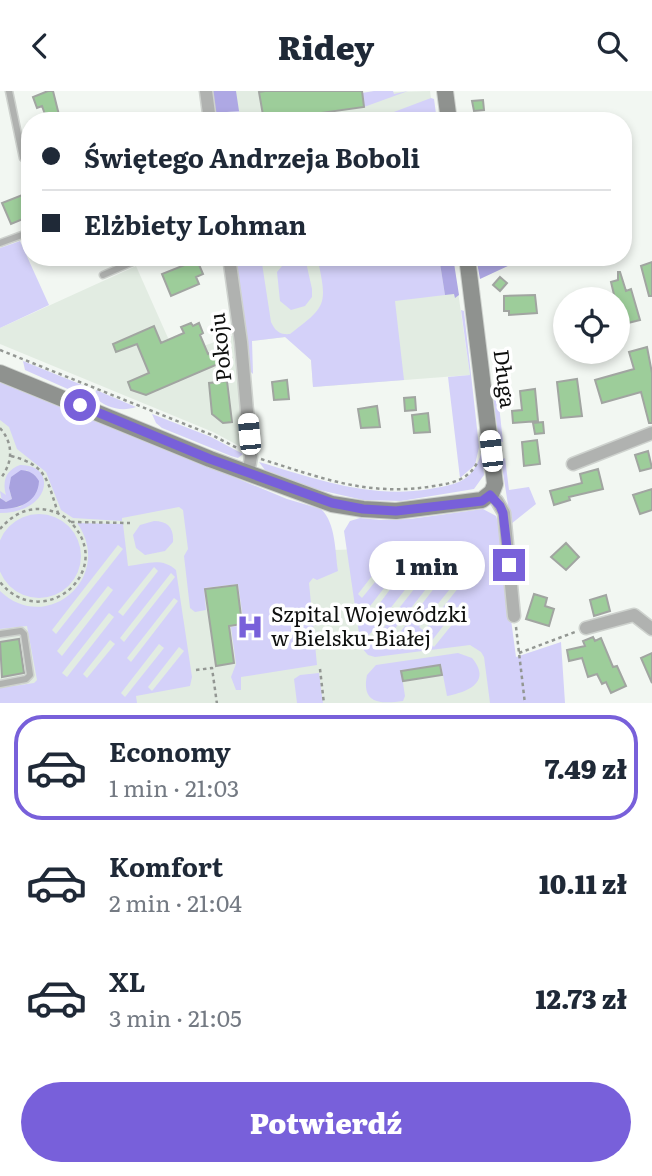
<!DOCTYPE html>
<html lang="pl">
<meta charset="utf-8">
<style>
body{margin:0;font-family:Literata,serif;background:#f6f6f7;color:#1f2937;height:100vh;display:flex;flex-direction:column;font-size:26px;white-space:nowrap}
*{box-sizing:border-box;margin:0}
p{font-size:23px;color:#747a83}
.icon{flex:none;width:38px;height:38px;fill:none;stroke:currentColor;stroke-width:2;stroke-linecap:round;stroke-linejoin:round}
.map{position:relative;height:612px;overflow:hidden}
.sheet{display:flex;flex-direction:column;background:#fff;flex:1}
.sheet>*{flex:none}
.hud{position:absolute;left:21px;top:21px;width:611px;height:154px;border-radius:28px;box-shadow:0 4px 10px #0003;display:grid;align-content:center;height:154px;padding:0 21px;background:#fff}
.controls{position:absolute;left:553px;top:196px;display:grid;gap:14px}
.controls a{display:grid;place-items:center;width:77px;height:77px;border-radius:50%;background:#fff;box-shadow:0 4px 10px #0003;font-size:35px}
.end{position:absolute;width:32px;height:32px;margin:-16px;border:9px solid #7860da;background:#fff;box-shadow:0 0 0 4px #fff}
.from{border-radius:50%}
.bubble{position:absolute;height:49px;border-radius:24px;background:#fff;box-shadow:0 4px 10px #0003;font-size:23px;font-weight:800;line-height:49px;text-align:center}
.car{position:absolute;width:21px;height:42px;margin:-21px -10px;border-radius:9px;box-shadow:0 0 5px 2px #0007;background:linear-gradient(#fff 24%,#345 0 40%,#fff 0 76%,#345 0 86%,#fff 0)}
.hud b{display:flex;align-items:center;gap:24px;height:66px;font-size:26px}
.hud b+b{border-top:2px solid #e0e1e3}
.hud i{width:18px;height:18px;background:#1f2937}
ul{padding:12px 0 0;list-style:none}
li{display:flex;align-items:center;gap:21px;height:105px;margin:0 14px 10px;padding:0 7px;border:4px solid transparent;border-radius:28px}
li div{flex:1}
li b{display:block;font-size:26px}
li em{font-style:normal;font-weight:800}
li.active{border-color:#7860da}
li>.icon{width:63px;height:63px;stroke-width:1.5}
.action{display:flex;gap:14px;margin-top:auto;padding:14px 21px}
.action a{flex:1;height:80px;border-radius:42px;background:#7860da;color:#fff;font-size:28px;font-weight:800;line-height:80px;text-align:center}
header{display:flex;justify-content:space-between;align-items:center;height:91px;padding:0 21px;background:#fff;font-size:32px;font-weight:800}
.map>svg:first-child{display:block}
.built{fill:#e2ece2}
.green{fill:#d4d1f9;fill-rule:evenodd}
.forest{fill:#aea8e4}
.water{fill:#a8a2df}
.building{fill:#9dcd9a;stroke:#a1a5a1;stroke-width:2}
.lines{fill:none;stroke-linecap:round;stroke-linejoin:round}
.lane-casing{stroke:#ced2ce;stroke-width:9}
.street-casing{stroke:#ced2ce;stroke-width:15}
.secondary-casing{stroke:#ced2ce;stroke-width:18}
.path{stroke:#939793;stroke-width:2.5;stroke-dasharray:3.5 3.5;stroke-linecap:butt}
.lane{stroke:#b0b2b0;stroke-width:6}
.street{stroke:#b0b2b0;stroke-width:12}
.secondary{stroke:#8f928f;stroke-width:16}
.route{stroke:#7860da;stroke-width:9}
.labels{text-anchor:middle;stroke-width:7;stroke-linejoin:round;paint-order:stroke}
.street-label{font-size:21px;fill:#0f100f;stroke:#fff}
.poi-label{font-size:21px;fill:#0f100f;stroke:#fff;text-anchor:start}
</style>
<header><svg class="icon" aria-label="back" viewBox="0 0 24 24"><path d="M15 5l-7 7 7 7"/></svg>Ridey<svg class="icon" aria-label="search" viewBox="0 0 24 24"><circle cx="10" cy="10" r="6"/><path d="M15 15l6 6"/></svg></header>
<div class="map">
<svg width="652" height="613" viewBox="0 0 652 613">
<rect width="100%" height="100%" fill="#f2f7f2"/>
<path class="built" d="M216,0h146l1,2 67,-2 4,30h-214z
M240,166h213l17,118 -157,12 -2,-27 -25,-23 -35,4z
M136,175l40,90 58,-21 11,114 -32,-17 -213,-88v-16z
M0,313l333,146 99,-3 55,-14 25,170h-512z"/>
<path class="green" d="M374,0h19l1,3 14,-3 -44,16 -2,-14z
M431,7l3,1 3,22h-67z
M239,20l1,10h-24l-1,-8z
M20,150l29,64 -49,23v-80z
M235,166h26l10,65c4,9 9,13 19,12 35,-27 38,-28 28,-73l2,-4h119l6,38 -50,6 9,79 -91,7 -2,-27 -26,-23 -33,4 1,33 -3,-3z
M301,170l5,1 6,27v8l-7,9 -14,4 -11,-9 -3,-29 5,-6z
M461,219l3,1 15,136 -4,18 -15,13 -12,-101 22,-2z
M23,270l64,26 -3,5 -5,2 -54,-24z
M0,289l287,119 34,10c15,14 14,43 17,62l-21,9 -4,-2 -4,5 8,82 -76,12v13h-5l-5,-13 5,-13 -5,-37 13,-2 -6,-41 -34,4 2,22 -11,2 -5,-4 -6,-52 4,-7 -5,-39 -4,-3 -57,11v3l-49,-3 -12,-8 -15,-38 -29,-23 -8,-22 -9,-7z
M96,299l40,17c-14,5 -31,1 -41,-10z
M498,305l5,46 -4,-1 -6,-44z
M152,323l59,23 32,17 -5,4 -7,-2 -69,-28 -6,-5z
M482,360l2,24 -10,14 -73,12 -38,-1 -48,-11 -50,-19 -6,-8c57,17 111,37 171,27 28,-5 43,-7 52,-38z
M505,367l4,32 20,-3 7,17 -25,20 -10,-64z
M20,374c38,-1 31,48 -20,48v-4l20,-2 16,-14 -9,-23 -18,18 3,11 -3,3 -7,-1 -2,-10 6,4c-4,-14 0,-25 14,-30z
M483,418l13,7 2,6 18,135 45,-15 4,61h-75l-6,-46 -3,-5 -11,-7 -95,12 -7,-2 -7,-8 -17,-116 6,-10 10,-3 21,2 29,-1zM405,470l4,3 -44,59 -5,-4zM428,470l5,4 -63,80 -5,-5zM382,472l5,4 -25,31 -4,-4zM444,475l5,3 -51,66 -5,-4zM463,482l4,4 -43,54 -5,-4zM462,511l5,4 -33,41 -4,-4z
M-3 465a42 42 0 1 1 84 0a42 42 0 1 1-84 0Z
M154,430c14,0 20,7 19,21l-8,9 -20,4 -9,-7 -3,-13 7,-10z
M77,432l46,1 5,42c18,-2 34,-9 48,4l16,107 -2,9 -54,10 1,7h-137v-15l34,-5 3,-3 -10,-54 -27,3v-38c47,45 115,-15 77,-68zM118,454l5,4 -67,85 -4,-4zM154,476l4,4 -35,45 -5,-4zM171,482l4,4 -51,65 -4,-4zM108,495l5,4 -51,66 -5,-5zM174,507l4,3 -47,61 -4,-4zM109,522l5,4 -47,60 -5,-4zM110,549l5,4 -28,34 -4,-4zM159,553l5,4 -39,49 -4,-4zM179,556l5,4 -32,40 -4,-4z
M458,562l14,5c20,24 -4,34 -25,38l-6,-31 -40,5 4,26 -2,5c-22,3 -42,3 -36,-26l9,-10z
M319,582l4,30h-26l-3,-24 6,-4z"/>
<path class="forest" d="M212,0h24l3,20 -24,2z
M439,166h14l6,38 -4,3 -1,-4 -9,1z
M476,166h51l-47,22z"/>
<path class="water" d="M21,379c9,1 13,3 18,11 -1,22 -21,28 -39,28v-11l6,4 6,-3 -3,-11 2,-11z"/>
<path class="building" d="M48,0h5l6,24 -12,5 -5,-14 -5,2 -4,-11z
M265,0h97l2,16 -100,14 -5,-29z
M483,9l1,10 -10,1 -2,-10z
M30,101v24l-19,8 -9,-21z
M197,169l6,14 -7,3 3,7 -28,12 -9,-22z
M652,171v34h-3l-8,-30z
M618,181h2l6,19 5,-2 9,31 -12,3 -4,-13 -6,2v-13h-3l-4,-17 7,-2z
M500,186l7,6 -7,8 -7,-6z
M535,204l2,18 -28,2v-4h-5v-15z
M191,232l2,3 6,-3 4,10 -3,2 8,19 12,-4 5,11 -79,34 -15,-5 -3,-8 21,-9 -12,-29 -21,8 -3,-8 41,-18 7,17 23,-10 -3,-6z
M647,256l5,26v50h-3l-8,-31 -39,11 -7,-23 39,-11 -5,-17z
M577,288l5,37 -21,2 -4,-36z
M287,289l2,19 -15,1 -2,-18z
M227,290l5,41 -9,1 -11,-9 -3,-31z
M535,298l3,32 -25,2 -1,-12 10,-1 -2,-19z
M415,306l1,13 -11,1 -1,-13z
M377,315l3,21 -19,1 -3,-19z
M428,322l2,19 -16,1 -2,-18z
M543,331l1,11 -9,1 -2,-11z
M537,349l3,24 -16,2 -2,-24z
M648,360l4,17 -12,3 -5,-16z
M598,378l5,20 -34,8 1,3 -16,5 -4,-14 32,-8 -2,-9z
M652,398v21l-12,4 -7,-19z
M566,452l13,14 -13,13 -15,-13z
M237,494l5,39 -13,2 5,37 -18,3 -11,-77z
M534,503l13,4 -2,8 9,3 -5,17 -23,-7z
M606,504l4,16 -16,5 -4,-16z
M593,546l2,4 6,-3 12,29 4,-1 9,20 -15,7 -5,-11 -4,2 -5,-10 -9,3 -6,-19 -13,3 -2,-11 18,-4 -2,-5z
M19,548l5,34 -22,4 -2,-35z
M652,562v30l-11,-25z
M440,574l2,10 -39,6 -2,-10z"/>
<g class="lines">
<defs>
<path id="lane" d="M9,0l14,67
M0,152l30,-11
M103,184l41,-18
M0,543l21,-3 3,3 6,41 -4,4 -26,5"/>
<path id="street" d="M206,0l4,30
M229,166l12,85 10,115 -3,17
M573,373l79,-31
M490,404l7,6 7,12 10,103
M586,537l48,-13 18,14"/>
<path id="secondary" d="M445,0l4,30
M0,282l210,86 122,45 31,5 33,2 86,-11 10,-8 3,-8 -28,-227"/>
</defs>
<use href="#lane" class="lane-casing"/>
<use href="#street" class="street-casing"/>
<use href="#secondary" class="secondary-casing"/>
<path class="path" d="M0,259l212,85 27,14
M0,337c14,16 13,35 0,51
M11,365c36,9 36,24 47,57
M261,368c61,19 107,38 173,27 19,-3 35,-6 44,-25
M71,431l59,1
M0,438c12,-14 28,-23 47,-19 11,2 20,7 27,16 40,48 -33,107 -74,56
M516,536l9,77
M519,562l56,-21
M320,578l4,35
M196,579l16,-2 5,36"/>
<use href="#lane" class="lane"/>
<use href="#street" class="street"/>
<use href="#secondary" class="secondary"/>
</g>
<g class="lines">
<path class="route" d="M80,314l130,54 122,44 31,6 33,2 86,-10 8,-6 10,11 3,7 6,52"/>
</g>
<defs>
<symbol id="hospital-bare" viewBox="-9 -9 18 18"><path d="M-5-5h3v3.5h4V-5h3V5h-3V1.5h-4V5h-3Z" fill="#7860da" stroke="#fff" stroke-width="2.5" paint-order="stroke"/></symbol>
</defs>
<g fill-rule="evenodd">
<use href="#hospital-bare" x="231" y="517" width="38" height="38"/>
</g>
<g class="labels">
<g class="street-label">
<text transform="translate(221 256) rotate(-96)" y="7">Pokoju</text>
<text transform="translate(504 288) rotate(83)" y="7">Długa</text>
</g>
<g class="poi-label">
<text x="271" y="531">Szpital Wojewódzki<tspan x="271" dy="24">w Bielsku-Białej</tspan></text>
</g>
</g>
</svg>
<div class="controls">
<a><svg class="icon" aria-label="locate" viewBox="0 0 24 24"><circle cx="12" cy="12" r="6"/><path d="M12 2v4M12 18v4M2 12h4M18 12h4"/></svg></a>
</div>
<i class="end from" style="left:80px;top:314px"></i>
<i class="end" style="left:509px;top:474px"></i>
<div class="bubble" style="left:369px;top:450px;width:116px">1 min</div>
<i class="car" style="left:249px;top:343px;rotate:355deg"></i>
<i class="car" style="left:491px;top:360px;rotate:354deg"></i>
<div class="hud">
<b><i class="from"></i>Świętego Andrzeja Boboli</b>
<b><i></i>Elżbiety Lohman</b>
</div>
</div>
<section class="sheet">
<ul>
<li class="active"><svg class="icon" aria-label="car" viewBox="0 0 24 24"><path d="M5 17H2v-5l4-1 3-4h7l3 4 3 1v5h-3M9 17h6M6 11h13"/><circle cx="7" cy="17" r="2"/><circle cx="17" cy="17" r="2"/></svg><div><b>Economy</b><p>1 min · 21:03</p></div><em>7.49 zł</em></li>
<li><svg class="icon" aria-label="car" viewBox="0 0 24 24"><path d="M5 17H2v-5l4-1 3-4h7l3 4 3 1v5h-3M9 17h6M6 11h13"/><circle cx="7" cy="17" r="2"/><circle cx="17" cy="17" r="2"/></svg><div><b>Komfort</b><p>2 min · 21:04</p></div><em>10.11 zł</em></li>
<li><svg class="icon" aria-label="car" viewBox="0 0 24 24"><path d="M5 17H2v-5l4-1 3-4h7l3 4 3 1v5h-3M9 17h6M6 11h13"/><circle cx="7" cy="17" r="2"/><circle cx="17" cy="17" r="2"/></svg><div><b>XL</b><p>3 min · 21:05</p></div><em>12.73 zł</em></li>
</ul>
<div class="action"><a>Potwierdź</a></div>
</section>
